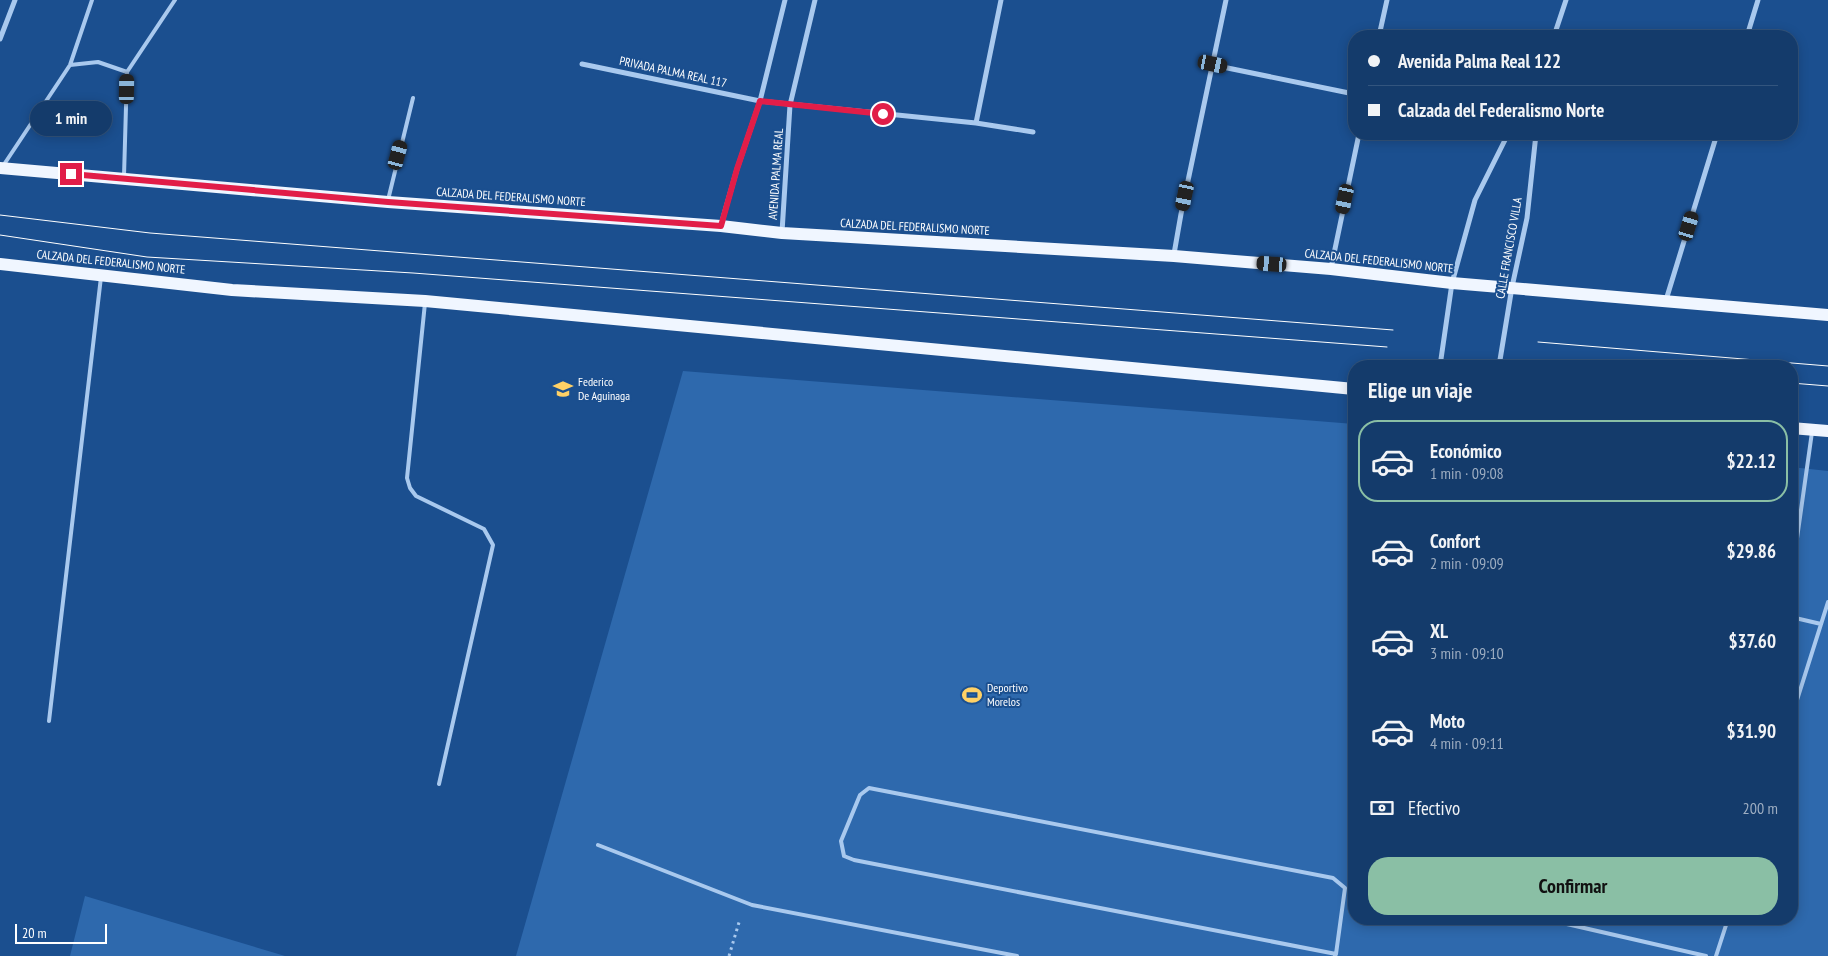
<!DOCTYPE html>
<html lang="es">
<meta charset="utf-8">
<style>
body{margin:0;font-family:"PT Sans Narrow",sans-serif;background:#214673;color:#f1f3f6;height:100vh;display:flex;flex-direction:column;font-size:19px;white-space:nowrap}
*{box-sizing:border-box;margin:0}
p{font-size:16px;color:#9dadc1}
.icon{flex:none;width:28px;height:28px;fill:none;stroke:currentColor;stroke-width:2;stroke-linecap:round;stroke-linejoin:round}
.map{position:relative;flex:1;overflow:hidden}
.drawer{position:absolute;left:1348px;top:360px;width:450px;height:565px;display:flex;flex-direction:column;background:#143b6b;border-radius:20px;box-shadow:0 2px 12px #0003,0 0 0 1px #33557e}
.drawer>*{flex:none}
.hud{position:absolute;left:1348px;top:30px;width:450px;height:110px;border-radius:20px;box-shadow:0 2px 12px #0003,0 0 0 1px #33557e;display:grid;align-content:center;height:110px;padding:0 20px;background:#143b6b}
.scale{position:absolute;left:15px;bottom:12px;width:92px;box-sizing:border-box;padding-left:5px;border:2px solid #fff;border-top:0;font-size:14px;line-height:18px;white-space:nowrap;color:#fff;-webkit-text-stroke:4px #1b4f8f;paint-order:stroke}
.end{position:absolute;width:22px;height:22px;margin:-11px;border:6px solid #e11d48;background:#fff;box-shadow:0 0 0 2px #fff}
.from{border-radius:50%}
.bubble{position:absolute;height:35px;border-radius:18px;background:#143b6b;box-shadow:0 2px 12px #0003,0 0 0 1px #33557e;font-size:16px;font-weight:700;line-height:35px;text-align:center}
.car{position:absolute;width:15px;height:30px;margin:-15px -8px;border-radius:6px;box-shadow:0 0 4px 1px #0007;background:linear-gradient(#222 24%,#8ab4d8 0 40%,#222 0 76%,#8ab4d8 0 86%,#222 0)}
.hud b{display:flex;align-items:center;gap:18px;height:48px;font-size:19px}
.hud b+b{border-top:1px solid #33557e}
.hud i{width:12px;height:12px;background:#f1f3f6}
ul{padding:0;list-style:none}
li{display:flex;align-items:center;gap:15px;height:82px;margin:0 10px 8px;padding:0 10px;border:2px solid transparent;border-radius:20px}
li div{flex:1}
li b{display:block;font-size:19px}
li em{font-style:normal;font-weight:700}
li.current{border-color:#8abfa5}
li>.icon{width:45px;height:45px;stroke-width:1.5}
h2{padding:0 20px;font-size:22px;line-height:60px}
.pay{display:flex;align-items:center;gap:12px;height:55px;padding:0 20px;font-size:19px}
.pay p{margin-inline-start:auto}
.cta{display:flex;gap:10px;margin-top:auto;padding:10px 20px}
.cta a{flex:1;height:58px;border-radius:20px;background:#8abfa5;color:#111;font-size:20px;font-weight:700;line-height:58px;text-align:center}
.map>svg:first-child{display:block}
.green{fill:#2e69ad}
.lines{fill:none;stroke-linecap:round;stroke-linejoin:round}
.path{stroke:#a9c9ee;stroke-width:3;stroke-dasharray:2.5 4;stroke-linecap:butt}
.service{stroke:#a9c9ee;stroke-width:4}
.minor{stroke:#a9c9ee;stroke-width:5}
.primary{stroke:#f0f6ff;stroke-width:12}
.tram{stroke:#fff;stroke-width:1}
.route{stroke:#e11d48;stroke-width:6}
.labels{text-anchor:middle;stroke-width:4;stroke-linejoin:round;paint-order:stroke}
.street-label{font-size:12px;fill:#fff;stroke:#1b4f8f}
.poi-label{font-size:12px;fill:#fff;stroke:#1b4f8f;text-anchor:start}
</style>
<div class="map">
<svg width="1828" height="956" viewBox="0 0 1828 956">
<rect width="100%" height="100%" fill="#1b4f8f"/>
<path class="green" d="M683,371l671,53v495h437v-452l37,4v485h-1312z
M85,896l200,60h-215z"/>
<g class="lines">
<path class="path" d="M729,956l11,-37"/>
<path class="service" d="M70,65l28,-3 29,10
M3,166l67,-101 22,-65
M124,176l3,-104 48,-72
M388,200l25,-102
M425,303l-18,175 3,10 6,8 68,33 9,16 -54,239
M1791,581l21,-149
M1791,617l30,7
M1791,719l37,-117
M49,721l52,-444
M598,845l154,60 265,51
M1545,919l161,37
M1335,956l1,-2 9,-66 -12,-10 -464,-90 -9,7 -19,46 3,15 10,4 482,94
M1716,956l12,-37"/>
<path class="minor" d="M1379,36l8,-36
M1554,36l12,-36
M1747,36l11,-36
M0,39l15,-39
M582,64l178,37 216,22 57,9
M1213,65l141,29
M976,123l25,-123
M721,225l16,-56 23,-68 25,-101
M782,232l8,-127 25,-105
M1174,254l7,-40 45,-214
M1331,268l28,-134
M1666,300l51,-166
M1440,366l12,-83 23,-83 33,-66
M1499,366l13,-79 15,-69 9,-84"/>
<path class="primary" d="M0,168l388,34 333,24 61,7 392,23 157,13 121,14 376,32
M0,264l232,26 193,11 929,88
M1791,428l37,3"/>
<path class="tram" d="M0,215l150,18 1243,97
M0,235l147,22 266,16 974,74
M1538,342l290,24
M1531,360l72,6
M1791,383l37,3"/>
</g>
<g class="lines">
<path class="route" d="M71,174l317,28 333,24 16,-57 23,-68 123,13"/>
</g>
<defs>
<symbol id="school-bare" viewBox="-9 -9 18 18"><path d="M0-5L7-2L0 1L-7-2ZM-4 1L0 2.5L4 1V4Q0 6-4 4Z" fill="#ffd166" stroke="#1b4f8f" stroke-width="2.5" paint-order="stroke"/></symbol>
<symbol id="stadium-bare" viewBox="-9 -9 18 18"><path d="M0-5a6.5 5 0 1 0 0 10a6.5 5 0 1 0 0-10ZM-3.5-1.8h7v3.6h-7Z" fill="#ffd166" stroke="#1b4f8f" stroke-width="2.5" paint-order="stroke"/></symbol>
</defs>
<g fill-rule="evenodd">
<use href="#school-bare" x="549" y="375" width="28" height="28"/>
<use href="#stadium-bare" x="958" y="681" width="28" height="28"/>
</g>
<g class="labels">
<g class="street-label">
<text transform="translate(673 72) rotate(12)" y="4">PRIVADA PALMA REAL 117</text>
<text transform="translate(776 174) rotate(-86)" y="4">AVENIDA PALMA REAL</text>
<text transform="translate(511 197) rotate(4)" y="4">CALZADA DEL FEDERALISMO NORTE</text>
<text transform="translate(915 227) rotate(3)" y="4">CALZADA DEL FEDERALISMO NORTE</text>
<text transform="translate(1509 248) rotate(-80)" y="4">CALLE FRANCISCO VILLA</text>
<text transform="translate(1379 261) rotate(6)" y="4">CALZADA DEL FEDERALISMO NORTE</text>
<text transform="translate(111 262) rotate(6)" y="4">CALZADA DEL FEDERALISMO NORTE</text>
</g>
<g class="poi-label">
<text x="578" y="386">Federico<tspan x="578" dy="14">De Aguinaga</tspan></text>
<text x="987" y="692">Deportivo<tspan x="987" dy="14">Morelos</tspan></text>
</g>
</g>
</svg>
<div class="scale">20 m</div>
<i class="end from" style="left:883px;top:114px"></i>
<i class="end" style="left:71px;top:174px"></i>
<div class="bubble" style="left:30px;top:101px;width:82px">1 min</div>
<i class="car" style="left:1213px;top:64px;rotate:102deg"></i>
<i class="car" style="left:127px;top:89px;rotate:1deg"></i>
<i class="car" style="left:398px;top:155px;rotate:15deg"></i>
<i class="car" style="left:1185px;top:196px;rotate:192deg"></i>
<i class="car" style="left:1345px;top:199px;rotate:192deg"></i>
<i class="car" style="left:1689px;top:226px;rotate:17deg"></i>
<i class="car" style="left:1272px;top:264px;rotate:274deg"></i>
<div class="hud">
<b><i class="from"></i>Avenida Palma Real 122</b>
<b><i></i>Calzada del Federalismo Norte</b>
</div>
<section class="drawer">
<h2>Elige un viaje</h2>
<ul>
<li class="current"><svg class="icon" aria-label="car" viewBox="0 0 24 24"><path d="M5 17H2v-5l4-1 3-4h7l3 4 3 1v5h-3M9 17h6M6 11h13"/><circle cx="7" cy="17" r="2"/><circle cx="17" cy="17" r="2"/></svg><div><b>Económico</b><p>1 min · 09:08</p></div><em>$22.12</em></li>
<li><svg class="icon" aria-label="car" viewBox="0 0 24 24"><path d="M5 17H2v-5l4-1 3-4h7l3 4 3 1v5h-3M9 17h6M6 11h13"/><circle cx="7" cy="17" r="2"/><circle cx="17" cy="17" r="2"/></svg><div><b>Confort</b><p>2 min · 09:09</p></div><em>$29.86</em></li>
<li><svg class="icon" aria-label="car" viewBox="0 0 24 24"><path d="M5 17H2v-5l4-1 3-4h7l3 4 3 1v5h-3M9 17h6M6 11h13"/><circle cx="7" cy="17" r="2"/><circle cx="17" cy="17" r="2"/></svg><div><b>XL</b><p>3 min · 09:10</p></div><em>$37.60</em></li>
<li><svg class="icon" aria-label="car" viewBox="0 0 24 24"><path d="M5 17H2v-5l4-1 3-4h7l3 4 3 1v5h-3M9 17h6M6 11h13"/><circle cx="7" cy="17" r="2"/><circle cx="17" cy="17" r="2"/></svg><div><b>Moto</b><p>4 min · 09:11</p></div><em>$31.90</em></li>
</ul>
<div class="pay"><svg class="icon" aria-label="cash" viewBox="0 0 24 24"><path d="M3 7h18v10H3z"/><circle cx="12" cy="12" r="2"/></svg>Efectivo<p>200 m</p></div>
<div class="cta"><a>Confirmar</a></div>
</section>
</div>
